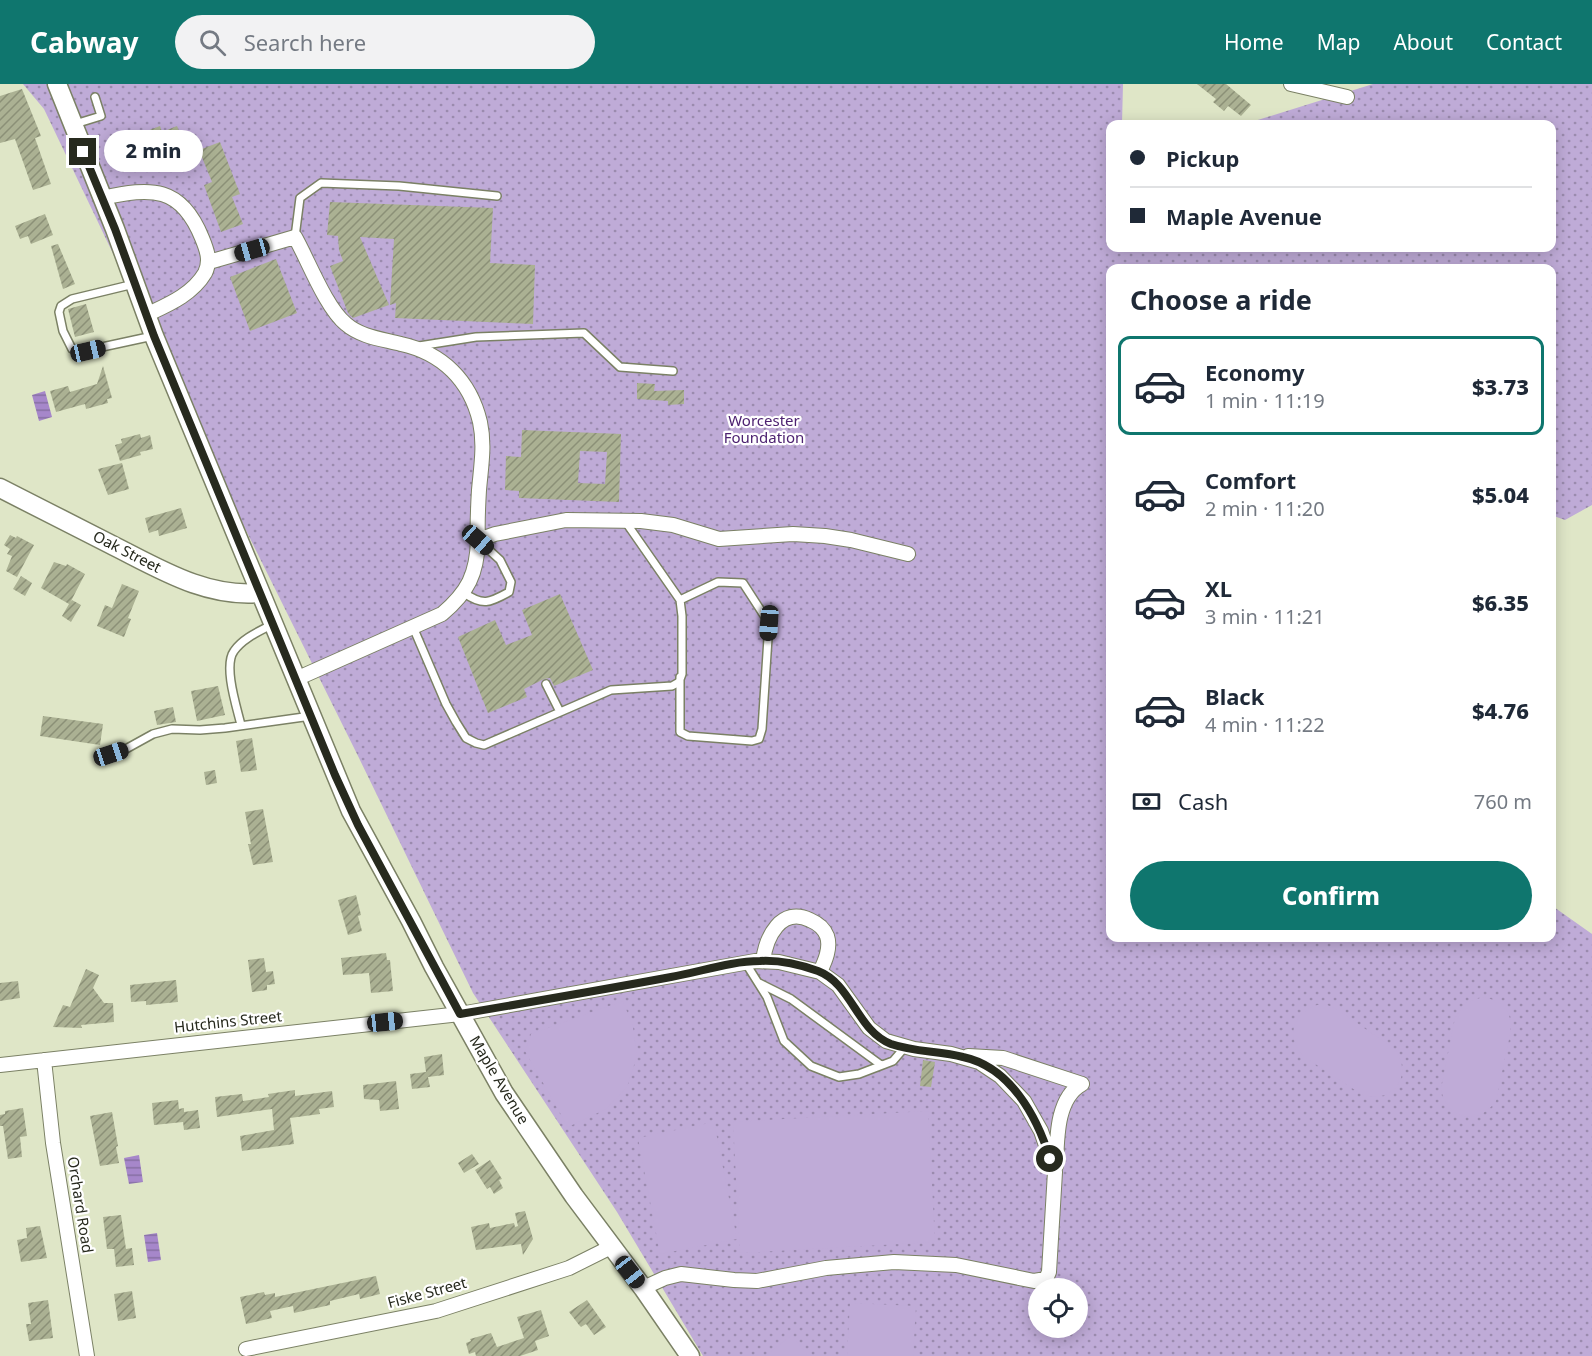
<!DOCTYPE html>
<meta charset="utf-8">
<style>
body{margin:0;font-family:"Noto Sans",sans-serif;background:#f2f2f3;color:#1f2937;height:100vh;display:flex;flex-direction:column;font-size:22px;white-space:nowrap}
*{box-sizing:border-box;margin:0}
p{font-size:20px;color:#747a83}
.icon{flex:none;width:33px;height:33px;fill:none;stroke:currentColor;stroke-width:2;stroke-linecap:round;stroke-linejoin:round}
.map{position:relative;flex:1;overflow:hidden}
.sheet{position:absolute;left:1106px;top:180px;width:450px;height:678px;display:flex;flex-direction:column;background:#fff;border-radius:12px;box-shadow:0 3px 15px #0003}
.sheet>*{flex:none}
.hud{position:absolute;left:1106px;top:36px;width:450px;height:132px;border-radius:12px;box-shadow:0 3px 15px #0003;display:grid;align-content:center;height:132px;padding:0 24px;background:#fff}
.controls{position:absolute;left:1028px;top:1194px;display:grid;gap:12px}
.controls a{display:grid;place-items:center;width:60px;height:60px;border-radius:50%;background:#fff;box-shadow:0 3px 15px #0003;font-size:30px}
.end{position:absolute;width:27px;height:27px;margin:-14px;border:8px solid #272a1e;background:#fff;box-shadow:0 0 0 3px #fff}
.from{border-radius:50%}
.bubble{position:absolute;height:42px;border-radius:21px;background:#fff;box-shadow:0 3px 15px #0003;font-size:20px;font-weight:800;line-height:42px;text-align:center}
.car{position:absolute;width:18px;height:36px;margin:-18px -9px;border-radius:8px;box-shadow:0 0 4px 2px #0007;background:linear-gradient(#222 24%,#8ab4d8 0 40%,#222 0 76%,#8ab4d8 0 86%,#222 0)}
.hud b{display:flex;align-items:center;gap:21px;height:57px;font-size:22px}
.hud b+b{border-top:2px solid #e0e1e3}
.hud i{width:15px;height:15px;background:#1f2937}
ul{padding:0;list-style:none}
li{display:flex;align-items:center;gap:18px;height:99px;margin:0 12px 9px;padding:0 12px;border:3px solid transparent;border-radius:12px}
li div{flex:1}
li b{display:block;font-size:22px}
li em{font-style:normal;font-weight:800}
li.active{border-color:#0f766e}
li>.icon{width:54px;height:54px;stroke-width:1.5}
h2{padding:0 24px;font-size:27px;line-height:72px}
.pay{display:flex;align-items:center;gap:15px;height:66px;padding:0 24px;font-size:22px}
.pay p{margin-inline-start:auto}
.cta{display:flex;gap:12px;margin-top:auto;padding:12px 24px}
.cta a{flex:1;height:69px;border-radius:36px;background:#0f766e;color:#fff;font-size:24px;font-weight:800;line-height:69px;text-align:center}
header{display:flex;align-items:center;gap:36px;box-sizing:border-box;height:84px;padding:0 30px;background:#0f766e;color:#fff}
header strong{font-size:28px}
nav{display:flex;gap:33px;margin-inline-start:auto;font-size:21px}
.search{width:420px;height:54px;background:#f2f2f3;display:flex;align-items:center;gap:15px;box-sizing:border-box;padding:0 21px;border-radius:33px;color:#747a83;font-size:22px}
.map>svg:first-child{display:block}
.green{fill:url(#green-dots);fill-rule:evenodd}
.pitch{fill:#bfabd7}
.water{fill:url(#water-rules)}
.building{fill:url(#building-hatch);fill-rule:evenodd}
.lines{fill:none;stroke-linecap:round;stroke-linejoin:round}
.lane-casing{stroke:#7b8165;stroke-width:10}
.street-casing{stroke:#7b8165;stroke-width:16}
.secondary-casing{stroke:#7b8165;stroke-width:21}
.lane{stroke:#fff;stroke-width:7}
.street{stroke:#fff;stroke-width:14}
.secondary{stroke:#fff;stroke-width:18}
.route{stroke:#272a1e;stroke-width:8}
.labels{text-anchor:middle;stroke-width:4.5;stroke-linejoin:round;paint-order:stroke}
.park-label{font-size:15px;fill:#4d2271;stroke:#fff}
.street-label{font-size:15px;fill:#272a1e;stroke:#fff}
</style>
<header>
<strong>Cabway</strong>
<div class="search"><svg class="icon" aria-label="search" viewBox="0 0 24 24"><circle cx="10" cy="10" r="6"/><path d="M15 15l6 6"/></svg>Search here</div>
<nav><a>Home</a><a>Map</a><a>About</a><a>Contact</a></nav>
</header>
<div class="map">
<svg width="1592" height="1272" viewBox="0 0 1592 1272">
<defs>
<pattern id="green-dots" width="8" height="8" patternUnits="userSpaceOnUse" patternTransform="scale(1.5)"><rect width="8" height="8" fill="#bfabd7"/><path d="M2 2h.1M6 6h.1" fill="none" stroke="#9b8bae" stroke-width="1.8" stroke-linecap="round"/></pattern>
<pattern id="water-rules" width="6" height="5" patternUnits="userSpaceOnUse" patternTransform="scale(1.5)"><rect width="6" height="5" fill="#a687ca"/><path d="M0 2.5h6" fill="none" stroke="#876fa3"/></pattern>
<pattern id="building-hatch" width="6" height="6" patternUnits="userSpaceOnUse" patternTransform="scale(1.5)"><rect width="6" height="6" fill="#abb193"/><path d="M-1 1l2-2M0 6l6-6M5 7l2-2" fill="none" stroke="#8b9077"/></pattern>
</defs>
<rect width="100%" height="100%" fill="#dfe6c7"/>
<path class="green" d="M23,0h1100l-1,40h-12v124h441v-124h-306l128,-40h219v421l-27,15 -14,-5v-247h-441v670h441v-33l41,29v422h-889l-86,-144 -144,-219 -114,-235 -136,-274 -179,-375zM1038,1204h39v40h-39z"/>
<path class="pitch" d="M1483,913c37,7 28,34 22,61 -3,14 -6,29 -9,43 -18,25 -49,20 -55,-12l14,-71 10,-15z
M623,917l10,26 4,29 -10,31 -21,22 -38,18 -43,-76 6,-17z
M1317,921h10l8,3 61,42c16,26 -1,52 -32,46l-61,-40c-17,-19 -11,-43 14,-51z
M928,1027l7,131 -195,11 -7,-131z
M714,1038l23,117 -77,15 -22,-116z
M850,1219l66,3 -3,50h-66z
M792,1251l16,21h-43z"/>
<path class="water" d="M45,307l7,26 -13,4 -7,-26z
M139,1071l4,27 -14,2 -5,-26z
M157,1149l4,27 -13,2 -4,-27z"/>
<path class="building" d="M1197,0h29l25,21 -10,11 -13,-10 -4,5 -11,-9 3,-3z
M22,5l19,47 -6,2 16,46 -18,6 -18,-51 -15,4v-47z
M160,42l2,6 15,-6 10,25 -49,19 -2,-3 -12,5 -11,-28z
M220,58l20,52 -8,3 11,27 -22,8 -17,-47 8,-3 -13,-32z
M330,118l163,6 -3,55 45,2 -2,59 -138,-6 1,-15 -6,2 4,-66 -34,-2 29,68 -36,13 -5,-5 -18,-47 13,-5 -4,-11 -1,-14 -11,-1z
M45,130l8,21 -22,9 -3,-8 -8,3 -5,-13z
M58,160l17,40 -12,5 -12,-43z
M276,175l21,54 -47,18 -20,-54z
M86,220l8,28 -19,5 -7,-28z
M103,282l9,32 -5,1 1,4 -22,6 -1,-5 -29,8 -6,-21 18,-5 2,6 27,-8z
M637,299l18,1 -1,7 30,-1v14l-16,1v-4l-31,-2z
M522,346l99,4 -2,68 -100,-4v-7l-14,-1 1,-34 15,1zM580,367l27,1 -2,32 -27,-1z
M140,350l1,4 9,-3 3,14 -13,3 1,3 -21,6 -5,-16 7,-2 -1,-4z
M122,379l7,26 -21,6 -10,-26z
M181,424l6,20 -28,8 -1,-6 -9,3 -4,-15z
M10,451l6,3 1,-2 17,9 -17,32 -11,-6 6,-15 -5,-2 3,-5 -6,-4z
M54,478l12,4 1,-2 18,10 -15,29 2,-3 9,5 -10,17 -9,-6 7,-12 -28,-16z
M21,492l11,7 -7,13 -12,-7z
M122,500l17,7 -11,27 3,1 -7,18 -27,-11 8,-21 7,3z
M560,510l33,76 -39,16 -4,-8 -6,1 -20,10 3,8 -39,16 -30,-76 37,-17 11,25 26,-10 -10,-25z
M218,602l7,29 -28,6 -6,-30z
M173,623l3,15 -19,3 -3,-14z
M43,632l60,8 -3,21 -60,-9z
M252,654l5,32 -16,2 -5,-31z
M215,686l2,13 -11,2 -2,-13z
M263,725l10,53 -20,3 -5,-21h3l-6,-32z
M356,811l5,20 -3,1 4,15 -14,4 -10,-35z
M386,869l1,7h3l3,31 -22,2 -2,-20 -26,2 -2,-17z
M264,874l2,14 7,-1 2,13 -8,1v5l-15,2 -4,-32z
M86,885l13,6 -6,13 11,15h9l1,19 -33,3 1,3 -29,-1 10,-22 7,2z
M176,896l2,22 -32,3v-4l-15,1 -1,-17z
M18,897l2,17 -20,3v-18z
M442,970l2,21 -16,2 2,10 -18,2 -2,-15 16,-2 -2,-15z
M923,976l12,2 -4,25 -11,-1z
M396,997l3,28 -19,2 -1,-11 -15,-1 -1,-14z
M295,1006v6l37,-5 2,16 -15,2 1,5 -30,4 4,26 -52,7 -2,-15 34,-6 -2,-21 -55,8 -2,-20 27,-3 1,7 26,-4 -1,-3z
M178,1016l1,9 5,-1v4l14,-2 2,18 -16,2 -1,-8 -29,3 -2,-22z
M23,1024l4,28 -7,1 2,20 -14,2 -5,-33h-3v-11l5,-1v-3z
M112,1028l6,34 -2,1 3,16 -19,3 -10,-50z
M472,1070l7,10 -15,9 -6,-10z
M490,1076l12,19 -3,1 4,8 -9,6 -4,-7 -3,2 -12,-19z
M525,1127l8,28 -10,16 -2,-11 -45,6 -5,-23 18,-4 1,5 24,-5 1,4 3,-1 -3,-13z
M121,1131l5,34 6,-1 2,17 -18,2 -2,-18h-7l-4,-32z
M40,1142l7,32 -26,4 -4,-22 10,-2 -1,-10z
M376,1192l4,18 -20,5 -1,-5 -29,7v4l-36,8 -1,-7 -23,5 2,7 -26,6 -6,-27 24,-5 1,3 10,-2v4z
M132,1207l4,27 -18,3 -4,-27z
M48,1216l5,38 -24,3 -3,-17h5l-3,-21z
M587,1216l19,27 -12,8 -8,-11 -5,3 -2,-2 -10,-13z
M541,1226l8,26 -14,5 3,9 -18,6h-44l-1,-4 -6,2 -3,-11 5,-2 -1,-2 21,-6 6,14 27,-9 -7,-21z"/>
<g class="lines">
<defs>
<path id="lane" d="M75,40l26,-8 -6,-19
M295,153l5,-39 21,-15 78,3 98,10
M134,200l-62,15 -11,7 -2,6 4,19 9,18 7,3 74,-16
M419,262l57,-9 108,-4 36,34 53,4
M464,509c19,13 25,10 45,-1l2,-10 -11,-22 -22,-20
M413,543l33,77 10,18 10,16 10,5 8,2 127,-55 61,-4 7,-4 3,-8v-58l-2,-16 -55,-79
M680,593v55l8,4 64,5 7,-2 3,-10 7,-106 -26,-40 -25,-1 -38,18
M546,600l14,28
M241,641c-4,-17 -18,-59 -7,-74 9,-13 26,-20 39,-27
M99,675l25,-9 29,-16 19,-5 28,1 25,-2 86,-12
M745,878l22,35 17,44 27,25 28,11 20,-3 34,-13 12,-14
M759,899l32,16 90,66"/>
<path id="street" d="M1291,0l56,13
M102,114c50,-11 79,-12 100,40 5,12 9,23 3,35 -13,22 -38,32 -59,42
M209,178l86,-25c13,23 31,71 51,87 15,13 36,15 55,20 41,9 69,36 79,78 5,23 1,45 -1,68 -1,17 -2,33 -1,50
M296,595l146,-65c26,-22 35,-40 36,-74l17,-6 71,-14 75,1 32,4 46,14 74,-5 32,2 26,4 57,14
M968,972l35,2 79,26
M44,976l9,83 34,213
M0,981l460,-51 295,-53 24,1 41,10c5,-11 11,-24 7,-36 -3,-8 -10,-13 -17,-16 -29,-14 -44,17 -47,41
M1056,1082c1,-26 0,-68 26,-82
M643,1204l22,-10 16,-4 53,6 23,1 69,-13 68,-6 62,3 78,16 12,-2 3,-7 6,-100 -14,-41 -17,-30 -24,-25 -21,-14 -28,-8 -37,-5 -28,-8 -17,-13 -31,-43 -18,-13
M246,1265l190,-38 133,-43 42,-21"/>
<path id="secondary" d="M57,0l58,145 39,107 197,475 60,110 23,46 70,126 70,103 69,92 47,68
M0,404c37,19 73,37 110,56 48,24 95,54 150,49"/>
</defs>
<use href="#lane" class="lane-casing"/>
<use href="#street" class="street-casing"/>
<use href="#secondary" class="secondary-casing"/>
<use href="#lane" class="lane"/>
<use href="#street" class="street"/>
<use href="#secondary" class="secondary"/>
</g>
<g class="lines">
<path class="route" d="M83,68l32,77 39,107 181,439 23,50 102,189c71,-12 141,-24 211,-37 29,-5 60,-16 89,-16 19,-1 41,4 58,10 34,13 39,60 73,73 23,8 48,7 72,13 47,10 74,59 87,102"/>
</g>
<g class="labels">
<g class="park-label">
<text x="764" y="342">Worcester<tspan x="764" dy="17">Foundation</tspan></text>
</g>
<g class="street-label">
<text transform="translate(127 468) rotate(27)" y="5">Oak Street</text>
<text transform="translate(228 938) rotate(-6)" y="5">Hutchins Street</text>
<text transform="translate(499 996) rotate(59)" y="5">Maple Avenue</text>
<text transform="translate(80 1121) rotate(81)" y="5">Orchard Road</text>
<text transform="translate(427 1209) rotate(-15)" y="5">Fiske Street</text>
</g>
</g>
</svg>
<div class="controls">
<a><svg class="icon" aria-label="locate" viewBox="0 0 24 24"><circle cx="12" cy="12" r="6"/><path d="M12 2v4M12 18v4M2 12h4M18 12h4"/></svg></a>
</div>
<i class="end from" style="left:1050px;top:1075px"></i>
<i class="end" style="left:83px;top:68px"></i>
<div class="bubble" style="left:104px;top:46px;width:99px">2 min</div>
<i class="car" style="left:252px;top:166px;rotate:254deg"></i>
<i class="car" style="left:88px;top:267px;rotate:77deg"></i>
<i class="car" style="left:478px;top:456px;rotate:131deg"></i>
<i class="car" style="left:769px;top:539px;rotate:184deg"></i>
<i class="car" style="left:111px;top:670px;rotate:72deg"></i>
<i class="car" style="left:385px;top:938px;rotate:84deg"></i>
<i class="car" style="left:630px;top:1188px;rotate:142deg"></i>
<div class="hud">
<b><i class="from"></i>Pickup</b>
<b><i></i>Maple Avenue</b>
</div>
<section class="sheet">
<h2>Choose a ride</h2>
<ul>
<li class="active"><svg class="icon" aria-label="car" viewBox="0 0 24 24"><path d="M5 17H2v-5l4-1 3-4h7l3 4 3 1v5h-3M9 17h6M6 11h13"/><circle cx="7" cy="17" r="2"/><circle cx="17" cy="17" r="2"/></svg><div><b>Economy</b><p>1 min · 11:19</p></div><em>$3.73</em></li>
<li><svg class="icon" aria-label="car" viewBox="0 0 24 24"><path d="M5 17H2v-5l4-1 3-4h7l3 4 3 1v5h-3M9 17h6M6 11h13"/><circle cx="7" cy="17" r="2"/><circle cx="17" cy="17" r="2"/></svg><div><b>Comfort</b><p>2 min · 11:20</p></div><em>$5.04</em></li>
<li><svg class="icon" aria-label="car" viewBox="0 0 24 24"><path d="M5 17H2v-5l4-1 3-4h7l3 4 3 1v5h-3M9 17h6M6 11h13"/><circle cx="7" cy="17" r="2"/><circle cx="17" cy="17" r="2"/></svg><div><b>XL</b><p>3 min · 11:21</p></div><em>$6.35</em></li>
<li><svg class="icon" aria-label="car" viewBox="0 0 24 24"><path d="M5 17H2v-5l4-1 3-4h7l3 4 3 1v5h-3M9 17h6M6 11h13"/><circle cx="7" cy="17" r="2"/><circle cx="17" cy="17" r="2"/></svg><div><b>Black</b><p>4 min · 11:22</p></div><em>$4.76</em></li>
</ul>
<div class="pay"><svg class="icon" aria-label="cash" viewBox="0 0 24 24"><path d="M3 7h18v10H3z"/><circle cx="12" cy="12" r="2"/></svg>Cash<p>760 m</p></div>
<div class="cta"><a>Confirm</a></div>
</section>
</div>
